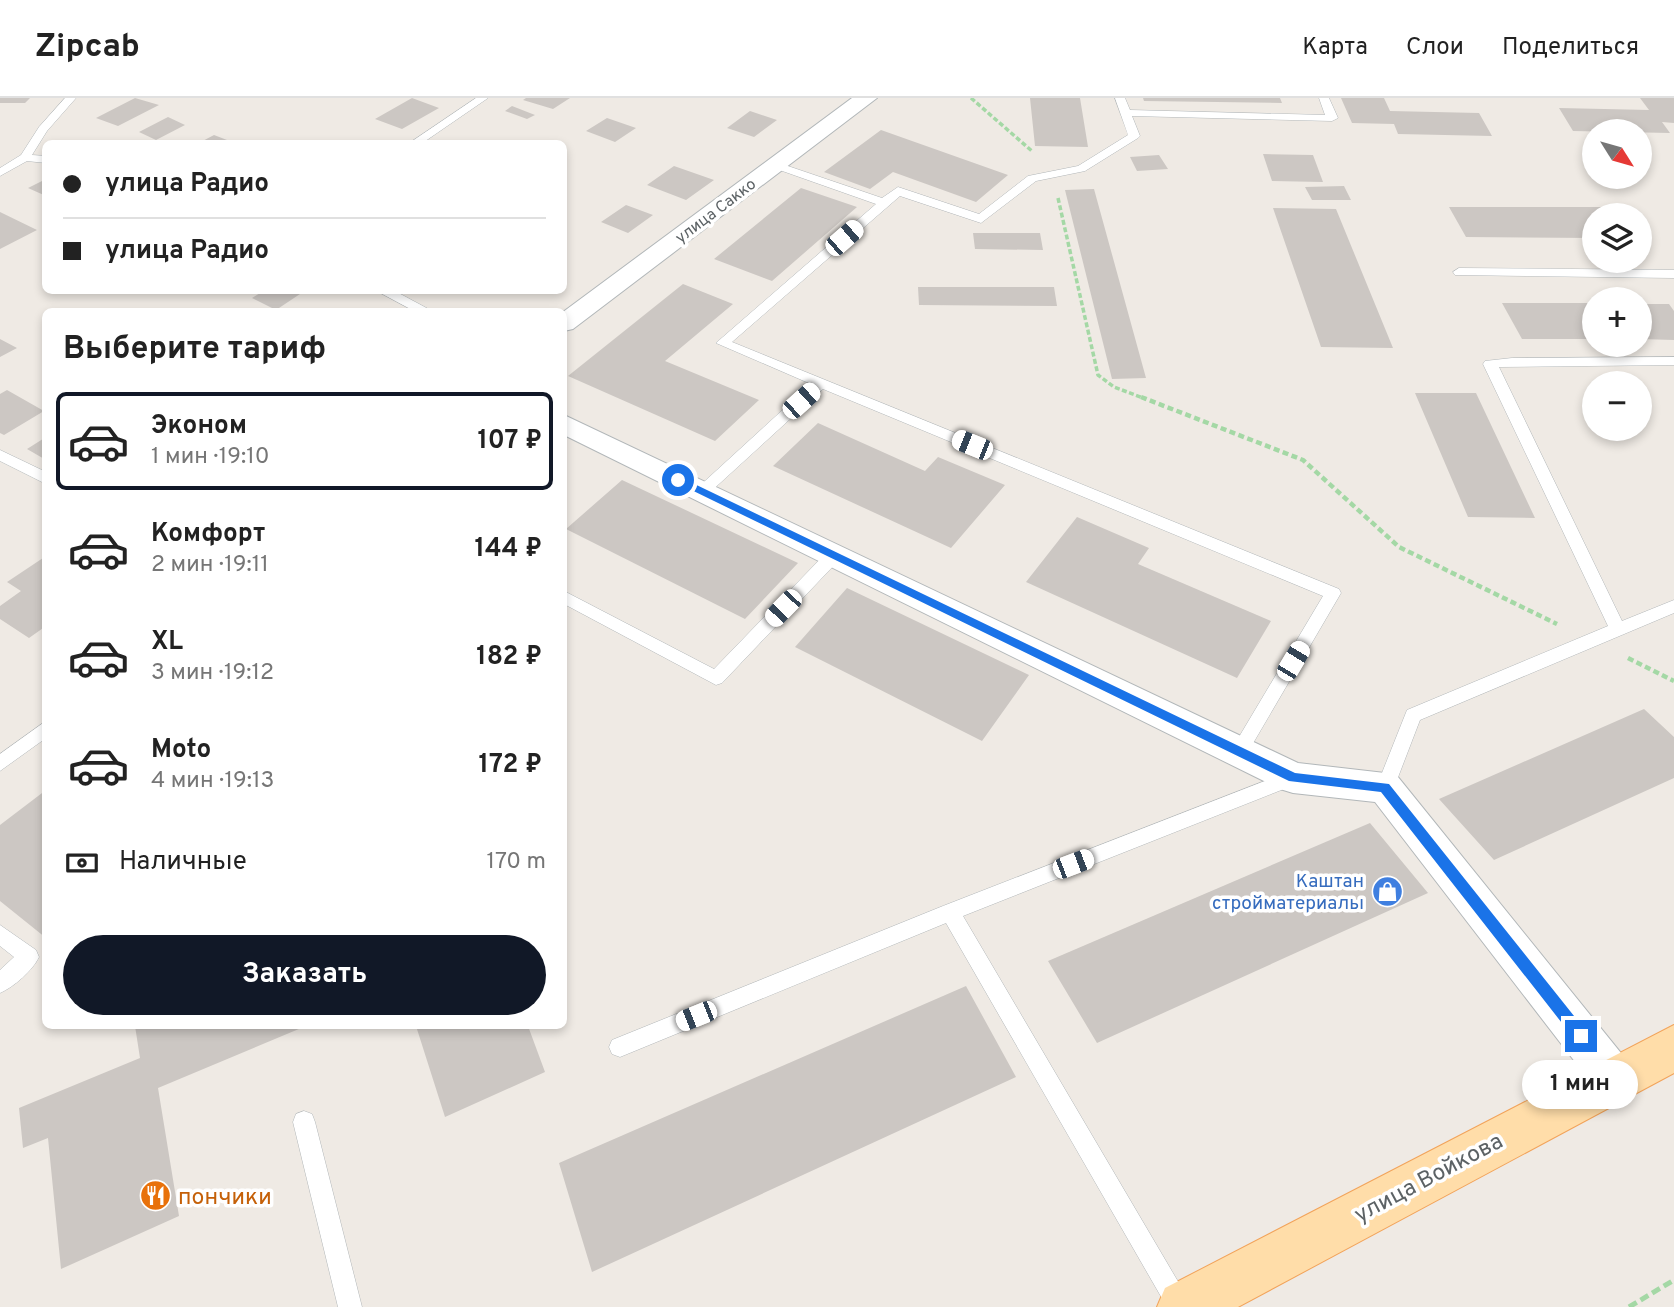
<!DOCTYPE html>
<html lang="ru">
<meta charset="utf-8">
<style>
body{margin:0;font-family:Overpass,sans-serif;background:#f6f6f6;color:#222;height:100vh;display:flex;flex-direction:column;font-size:26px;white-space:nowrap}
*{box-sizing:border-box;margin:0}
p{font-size:23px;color:#767676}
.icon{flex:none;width:38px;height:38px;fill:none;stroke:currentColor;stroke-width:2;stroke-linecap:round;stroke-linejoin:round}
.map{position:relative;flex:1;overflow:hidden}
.details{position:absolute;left:42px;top:210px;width:525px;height:721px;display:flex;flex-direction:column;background:#fff;border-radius:10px;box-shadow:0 4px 10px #0003}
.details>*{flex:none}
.guide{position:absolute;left:42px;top:42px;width:525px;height:154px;border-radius:10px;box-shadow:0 4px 10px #0003;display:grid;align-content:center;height:154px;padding:0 21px;background:#fff}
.needle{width:46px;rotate:127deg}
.tools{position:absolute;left:1582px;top:21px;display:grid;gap:14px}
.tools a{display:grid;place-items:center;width:70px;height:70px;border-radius:50%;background:#fff;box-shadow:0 4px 10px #0003;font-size:35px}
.end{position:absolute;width:32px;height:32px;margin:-16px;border:9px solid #1a73e8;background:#fff;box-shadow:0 0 0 4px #fff}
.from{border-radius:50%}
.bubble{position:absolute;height:49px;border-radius:24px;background:#fff;box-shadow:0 4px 10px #0003;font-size:23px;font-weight:700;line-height:49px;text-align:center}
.car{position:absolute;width:21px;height:42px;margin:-21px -10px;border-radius:9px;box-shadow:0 0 5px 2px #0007;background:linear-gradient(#fff 24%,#345 0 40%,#fff 0 76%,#345 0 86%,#fff 0)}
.guide b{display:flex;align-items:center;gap:24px;height:66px;font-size:26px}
.guide b+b{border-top:2px solid #e0e0e0}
.guide i{width:18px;height:18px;background:#222}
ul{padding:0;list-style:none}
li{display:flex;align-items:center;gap:21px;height:98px;margin:0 14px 10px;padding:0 7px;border:4px solid transparent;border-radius:10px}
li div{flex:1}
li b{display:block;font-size:26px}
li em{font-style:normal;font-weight:700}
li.active{border-color:#111827}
li>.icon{width:63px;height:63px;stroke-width:1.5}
h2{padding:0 21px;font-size:32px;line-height:84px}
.pay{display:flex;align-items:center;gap:18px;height:77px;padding:0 21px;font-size:26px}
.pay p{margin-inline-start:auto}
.action{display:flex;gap:14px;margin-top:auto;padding:14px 21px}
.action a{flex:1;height:80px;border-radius:42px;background:#111827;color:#fff;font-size:28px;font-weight:700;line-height:80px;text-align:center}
header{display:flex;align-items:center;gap:42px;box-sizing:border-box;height:98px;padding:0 35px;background:#fff;border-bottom:2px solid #e0e0e0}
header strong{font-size:33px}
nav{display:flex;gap:38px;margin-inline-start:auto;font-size:24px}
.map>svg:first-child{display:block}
.building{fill:#ccc7c3}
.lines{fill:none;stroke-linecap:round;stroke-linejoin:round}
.service-casing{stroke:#b2b7b9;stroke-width:1}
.minor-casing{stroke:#b2b7b9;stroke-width:2}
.primary-casing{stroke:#f2a35a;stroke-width:2}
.path-far2{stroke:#a4d8a5;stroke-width:3.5;stroke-dasharray:5 2.5;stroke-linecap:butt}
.path-far1{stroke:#a4d8a5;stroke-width:4.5;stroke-dasharray:6 3.5;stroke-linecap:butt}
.path{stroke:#a4d8a5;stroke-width:5;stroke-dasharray:9 4.5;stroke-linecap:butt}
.service{fill:#fff;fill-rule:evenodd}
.minor{fill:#fff;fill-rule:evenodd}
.primary{fill:#ffdda9;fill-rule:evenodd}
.route{fill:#1a73e8}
.labels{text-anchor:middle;stroke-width:7;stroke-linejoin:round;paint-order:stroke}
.far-street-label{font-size:16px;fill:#5c6265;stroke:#fff}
.shop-label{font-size:19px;fill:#366cbe;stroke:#fff;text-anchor:end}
.near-street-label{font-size:23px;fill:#5c6265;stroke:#fff}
.near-food-label{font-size:23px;fill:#c56008;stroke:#fff;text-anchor:start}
</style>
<header>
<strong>Zipcab</strong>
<nav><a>Карта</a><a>Слои</a><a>Поделиться</a></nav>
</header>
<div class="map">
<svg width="1674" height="1209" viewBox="0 0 1674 1209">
<rect width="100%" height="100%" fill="#efeae4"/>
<path class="building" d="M0,0h30l-5,5h-25z
M135,0l24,7 -41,21 -22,-8z
M412,0l27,10 -37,21 -27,-10z
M526,0h44l-17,11 -30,-9z
M1030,0h50l8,49 -53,-1z
M1143,0h137l2,5 -138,-2z
M1341,0h43l6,13 89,2 13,23 -94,-2 -4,-10 -42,-1z
M1640,0h34v25l-12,-1 8,11 -97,-2 -14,-23 90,2z
M512,8l23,9 -8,4 -22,-8z
M750,13l27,9 -23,17 -27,-9z
M168,19l17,8 -29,15 -17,-8z
M607,20l29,10 -21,14 -29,-11z
M881,32l127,45 -32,27 -83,-30 -23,17 -46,-17z
M214,37l13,5 -7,4h-23z
M1263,56l50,1 10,27 -51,-1z
M1159,57l9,14 -31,2 -7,-14z
M674,68l40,14 -28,20 -39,-15z
M46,81v17l-18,-8z
M1344,88l7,14h-39l-7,-13z
M801,90l56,19 -85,74 -58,-22z
M1094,91l52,189 -34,1 -47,-189z
M626,107l27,10 -25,18 -27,-11z
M1449,109h152l5,8h-12v23l-128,-1z
M1273,110l63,1 57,139 -72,-1z
M0,114l37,18 -37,19z
M973,135h67l3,17 -68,-1z
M683,186l50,20 -68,57 94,39 -44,41 -147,-65z
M918,189h136l3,19 -138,-1z
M265,192h41l-30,20 -24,-12z
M1502,205h92v36h-72z
M1640,206h29l5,7v29l-34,-1z
M0,241l17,9 -17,9z
M7,292l37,21 -40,24 -4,-2v-39z
M1415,295h61l59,125 -67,-1z
M818,325l107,48 13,-14 67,28 -54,63 -178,-82z
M46,339v23l-19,-11z
M622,382l176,83 -53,56 -179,-90z
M1077,419l72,31 -11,16 133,57 -34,57 -211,-96z
M46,458v70l-17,12 -29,-19v-13l21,-15 -14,-9z
M847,490l182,87 -47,66 -187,-94z
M1644,611l30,28v41l-180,82 -55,-61z
M46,692v148l-46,-37v-76z
M1370,725l58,70 -331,150 -49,-82z
M966,888l50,91 -424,195 -33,-109z
M135,928h171l-148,62 21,128 -118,53 -13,-131 -25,10 -4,-40 121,-50z
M416,928h112l17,46 -100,45z"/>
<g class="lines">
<defs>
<path id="service" d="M65,0h11l-29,33 -15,24 14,1v7l-19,-2 -27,15v-8l21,-13 18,-28z
M476,0h12l-67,46h-13z
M1115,0h10l5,12 195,5 -6,-17h10l9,20 -6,3 -200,-5 8,20 -2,2 -53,33 -49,10 -55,42 -81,-27 -168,146 607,247 2,4 -96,164 -6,2 -6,-2 -3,-5 3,-5 90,-151 -500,-207 -116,106h-10l-3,-4 117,-107 -95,-41 160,-139 -105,-37v-4h8l103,35 16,-11 81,27 49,-38 50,-10 50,-31z
M1459,170l215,2v8l-219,-3 -2,-3z
M375,192h18l41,22h-18z
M1674,259v8l-175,2 123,254 52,-21v13l-254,107 -28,73 -7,3 -7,-3 -2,-5 31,-78 201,-84 -125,-262 2,-3 27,-3z
M0,352l46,22v12l-46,-23z
M834,451l8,6 -2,4 -118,124 -6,2 -152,-81v-13l150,78 114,-118z
M46,623v17l-46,33v-17z
M1293,672l6,3 3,5 -3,5 -336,133 230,391h-26l-221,-384 -326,134 -8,-3 -3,-7 3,-7 331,-134z
M0,827l36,25 3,7c-6,13 -25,30 -39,36v-23l14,-13 -14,-11z
M304,1013l8,3 3,8 47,185h-24l-45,-185 3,-8z"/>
<path id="minor" d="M852,0h25l-304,231 -9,2 -1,-19z
M564,317l734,348 87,10 13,4 231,286 7,15 -7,15 -15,6 -15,-6 -224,-291 -82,-9 -13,-4 -716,-354z"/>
<path id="primary" d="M1674,927v48l-436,234h-81l8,-19z"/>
</defs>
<use href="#service" class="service-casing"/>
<use href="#minor" class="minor-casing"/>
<use href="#primary" class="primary-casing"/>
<path class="path-far2" d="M971,0l62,54
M1058,100l40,177 16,12 32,12"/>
<path class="path-far1" d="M1141,299l162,63 96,87 158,77
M1628,560l46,23"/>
<path class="path" d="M1629,1209l45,-27"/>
<use href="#service" class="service"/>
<use href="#minor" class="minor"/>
<use href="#primary" class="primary"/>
</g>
<path class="route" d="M675,380h7l613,295 94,11 197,247v10h-10l-195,-249 -92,-11 -614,-299z"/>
<defs>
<symbol id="shop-disc" viewBox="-11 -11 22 22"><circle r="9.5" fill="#3f7fe0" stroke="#fff"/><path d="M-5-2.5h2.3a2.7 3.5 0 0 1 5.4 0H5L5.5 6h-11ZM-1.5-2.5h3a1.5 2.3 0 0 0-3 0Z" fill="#fff"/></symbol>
<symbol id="restaurant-disc" viewBox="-11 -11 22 22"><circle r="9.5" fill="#e8710a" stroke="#fff"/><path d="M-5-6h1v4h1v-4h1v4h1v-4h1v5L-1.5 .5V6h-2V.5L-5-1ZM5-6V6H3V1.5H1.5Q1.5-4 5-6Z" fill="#fff"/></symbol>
</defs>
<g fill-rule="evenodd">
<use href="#shop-disc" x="1370" y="776" width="35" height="35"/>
<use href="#restaurant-disc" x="138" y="1080" width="35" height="35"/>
</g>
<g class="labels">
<g class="far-street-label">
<text transform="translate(715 112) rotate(-37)" y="6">улица Сакко</text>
</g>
<g class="shop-label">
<text x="1364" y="789">Каштан<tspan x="1364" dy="22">стройматериалы</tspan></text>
</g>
<g class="near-street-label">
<text transform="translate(1428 1079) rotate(-28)" y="8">улица Войкова</text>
</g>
<g class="near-food-label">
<text x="178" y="1106">пончики</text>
</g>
</g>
</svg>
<div class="tools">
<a><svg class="needle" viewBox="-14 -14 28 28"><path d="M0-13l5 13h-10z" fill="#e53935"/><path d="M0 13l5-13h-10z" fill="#767676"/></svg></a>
<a><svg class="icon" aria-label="layers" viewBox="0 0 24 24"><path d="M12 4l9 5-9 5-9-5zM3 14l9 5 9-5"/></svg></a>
<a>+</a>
<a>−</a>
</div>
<i class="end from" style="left:678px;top:382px"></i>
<i class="end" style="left:1581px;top:938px"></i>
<div class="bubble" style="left:1522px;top:962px;width:116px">1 мин</div>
<i class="car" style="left:844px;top:140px;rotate:49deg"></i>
<i class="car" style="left:801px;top:303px;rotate:48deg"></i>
<i class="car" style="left:972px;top:347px;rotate:292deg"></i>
<i class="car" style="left:783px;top:510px;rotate:224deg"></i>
<i class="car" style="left:1293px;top:563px;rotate:31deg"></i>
<i class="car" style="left:1073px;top:766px;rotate:69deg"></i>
<i class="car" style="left:696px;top:918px;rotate:248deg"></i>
<div class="guide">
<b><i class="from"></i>улица Радио</b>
<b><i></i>улица Радио</b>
</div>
<section class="details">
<h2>Выберите тариф</h2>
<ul>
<li class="active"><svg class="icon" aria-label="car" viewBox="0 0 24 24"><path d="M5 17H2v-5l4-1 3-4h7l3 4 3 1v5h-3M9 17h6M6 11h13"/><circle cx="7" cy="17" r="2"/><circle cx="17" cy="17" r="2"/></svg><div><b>Эконом</b><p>1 мин · 19:10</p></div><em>107 ₽</em></li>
<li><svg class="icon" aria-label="car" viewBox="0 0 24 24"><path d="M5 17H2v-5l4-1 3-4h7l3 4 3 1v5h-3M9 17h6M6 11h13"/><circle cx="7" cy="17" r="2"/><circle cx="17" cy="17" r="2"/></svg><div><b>Комфорт</b><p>2 мин · 19:11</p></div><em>144 ₽</em></li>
<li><svg class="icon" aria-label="car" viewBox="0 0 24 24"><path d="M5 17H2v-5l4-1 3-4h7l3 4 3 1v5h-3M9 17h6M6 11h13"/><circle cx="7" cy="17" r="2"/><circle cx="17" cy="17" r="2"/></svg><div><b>XL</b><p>3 мин · 19:12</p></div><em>182 ₽</em></li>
<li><svg class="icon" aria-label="car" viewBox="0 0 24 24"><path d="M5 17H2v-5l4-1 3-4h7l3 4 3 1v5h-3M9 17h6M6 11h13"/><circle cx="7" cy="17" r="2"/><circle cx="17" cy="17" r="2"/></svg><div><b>Moto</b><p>4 мин · 19:13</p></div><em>172 ₽</em></li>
</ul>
<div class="pay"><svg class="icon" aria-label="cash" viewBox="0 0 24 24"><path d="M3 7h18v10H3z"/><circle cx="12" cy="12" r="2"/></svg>Наличные<p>170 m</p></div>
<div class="action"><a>Заказать</a></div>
</section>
</div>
